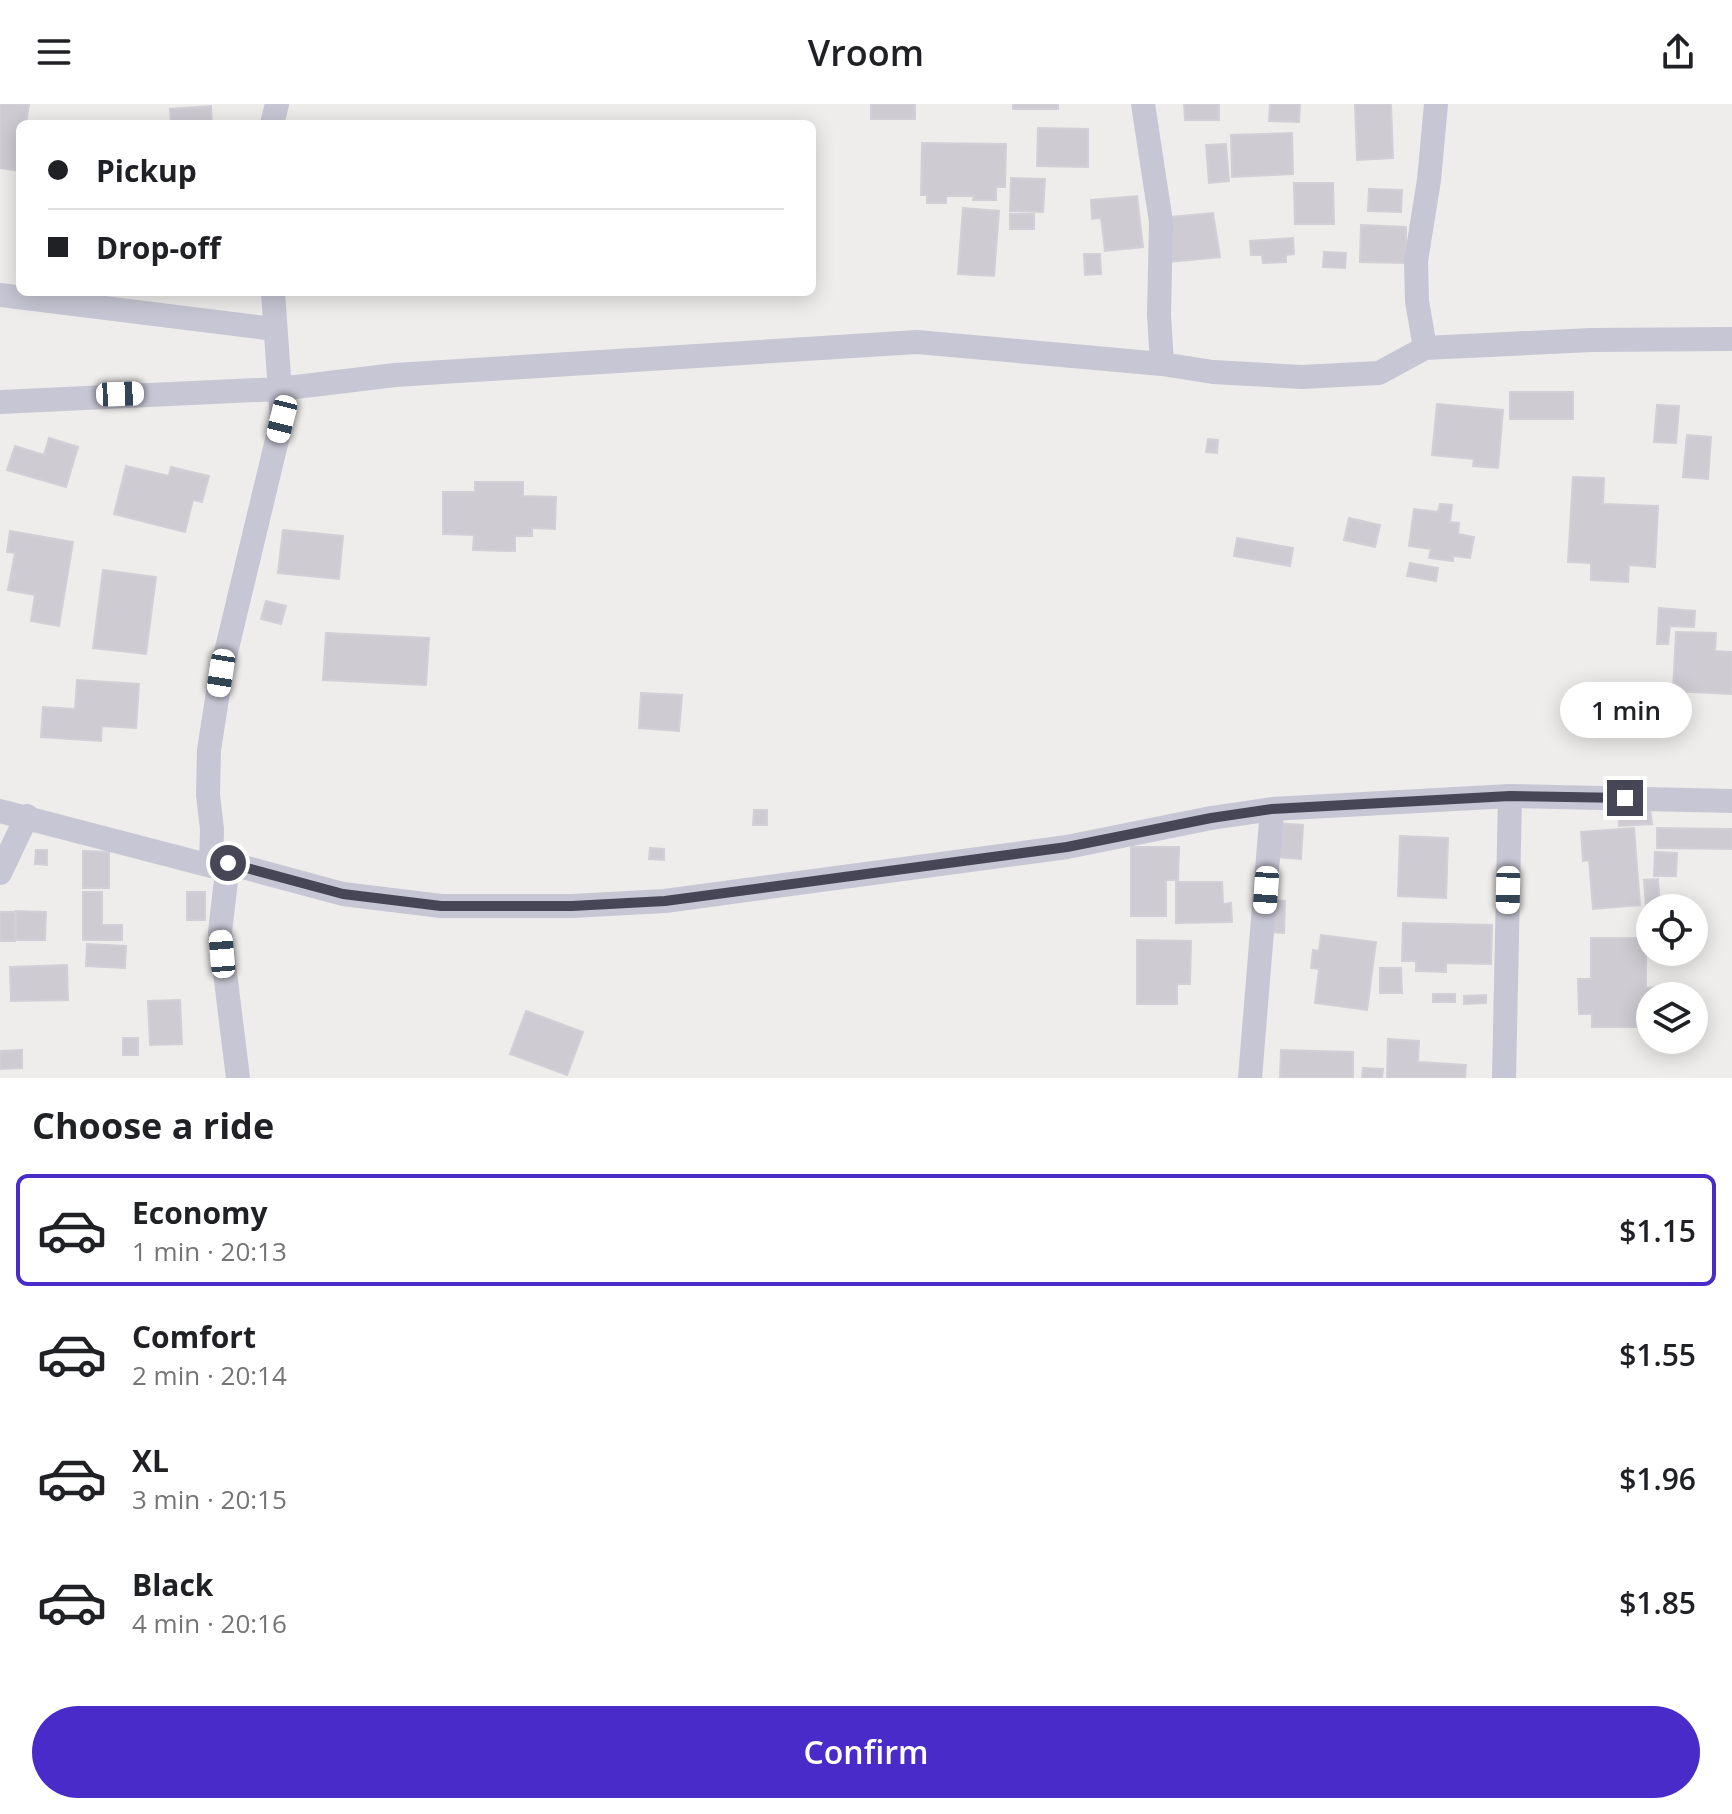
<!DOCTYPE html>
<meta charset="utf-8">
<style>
body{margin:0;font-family:"Open Sans",sans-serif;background:#f2f2f2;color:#202124;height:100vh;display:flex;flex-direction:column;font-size:30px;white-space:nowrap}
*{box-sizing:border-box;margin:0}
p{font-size:26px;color:#757577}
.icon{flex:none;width:44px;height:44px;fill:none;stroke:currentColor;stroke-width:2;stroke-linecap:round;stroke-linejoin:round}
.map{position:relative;height:974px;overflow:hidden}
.side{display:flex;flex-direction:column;background:#fff;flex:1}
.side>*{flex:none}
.guide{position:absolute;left:16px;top:16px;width:800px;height:176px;border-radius:12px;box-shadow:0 4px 20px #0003;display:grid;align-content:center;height:176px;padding:0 32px;background:#fff}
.buttons{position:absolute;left:1636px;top:790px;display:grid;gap:16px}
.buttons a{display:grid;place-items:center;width:72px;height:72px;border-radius:50%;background:#fff;box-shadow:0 4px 20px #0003;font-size:40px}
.end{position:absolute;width:36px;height:36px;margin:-18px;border:10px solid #474656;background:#fff;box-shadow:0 0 0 4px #fff}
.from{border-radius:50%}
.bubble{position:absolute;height:56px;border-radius:28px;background:#fff;box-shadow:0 4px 20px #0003;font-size:26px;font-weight:600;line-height:56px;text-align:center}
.car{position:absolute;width:24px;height:48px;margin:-24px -12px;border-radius:10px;box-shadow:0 0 6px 2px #0007;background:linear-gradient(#fff 24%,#345 0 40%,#fff 0 76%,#345 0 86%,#fff 0)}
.guide b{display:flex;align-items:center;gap:28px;height:76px;font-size:30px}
.guide b+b{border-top:2px solid #e0e0e0}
.guide i{width:20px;height:20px;background:#202124}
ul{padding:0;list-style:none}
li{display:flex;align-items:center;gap:24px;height:112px;margin:0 16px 12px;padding:0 16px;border:4px solid transparent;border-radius:12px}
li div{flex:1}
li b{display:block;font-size:30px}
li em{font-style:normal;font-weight:600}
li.on{border-color:#482bc8}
li>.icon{width:72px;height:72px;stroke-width:1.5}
h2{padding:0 32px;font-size:36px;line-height:96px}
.primary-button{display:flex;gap:16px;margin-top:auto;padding:16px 32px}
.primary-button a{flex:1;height:92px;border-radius:48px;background:#482bc8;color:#fff;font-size:32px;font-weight:600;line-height:92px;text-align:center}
header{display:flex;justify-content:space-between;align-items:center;height:104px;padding:0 32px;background:#fff;font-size:36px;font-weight:600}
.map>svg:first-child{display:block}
.building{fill:#cecbd2;stroke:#d2d0d6;stroke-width:2}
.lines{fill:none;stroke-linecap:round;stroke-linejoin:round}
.street{stroke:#c7c6d4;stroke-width:24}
.route{stroke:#474656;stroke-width:10}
</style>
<header><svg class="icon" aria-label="menu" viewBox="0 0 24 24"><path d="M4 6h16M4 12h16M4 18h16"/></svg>Vroom<svg class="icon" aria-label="share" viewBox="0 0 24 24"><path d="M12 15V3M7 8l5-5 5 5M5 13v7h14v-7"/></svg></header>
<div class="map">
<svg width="1732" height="974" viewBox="0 0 1732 974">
<rect width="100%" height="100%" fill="#eeedeb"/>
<path class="building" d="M0,0h29l-3,20h-6v47l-20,-3z
M871,0h44v15h-44z
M1013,0h45v5h-45z
M1184,0h35v16h-34z
M1270,0h30l-1,18 -30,-1z
M1355,0h36l2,54 -36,2z
M211,2l1,18h-41l-1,-15z
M1038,24l50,1v38l-51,-1z
M1292,29l1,41 -61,3 -1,-42z
M922,39l84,1 -1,43h-9v13h-23l1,-4h-28v7h-19v-8h-6z
M1226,40l3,37 -20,2 -3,-38z
M1011,74l34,1 -2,33 -33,-1z
M1294,79h39l1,41h-39z
M1369,85l33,1 -1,22 -33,-1z
M1137,92l6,51 -38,4 -4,-33 -9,1 -1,-19z
M963,104l36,3 -5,65 -36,-2z
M1213,109l7,44 -51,5 1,-45z
M1010,110h24v15h-24z
M1361,121l45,2v36l-46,-1z
M1293,134l1,16 -8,1v7l-23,1 -1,-8h-11l-1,-14z
M1324,148l22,1 -1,15 -22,-1z
M1084,150h16l1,20 -16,1z
M1510,288h63v27h-63z
M1437,300l66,6 -5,58 -25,-2 1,-7 -42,-4z
M1657,301l22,1 -3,37 -22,-1z
M1687,331l24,2 -3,42 -25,-2z
M49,334l29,9 -12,40 -59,-17 8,-24 29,9z
M1208,335l10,1 -1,13 -11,-1z
M126,362l43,10 2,-9 38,9 -7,26 -9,-2 -8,32 -71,-18z
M1573,373l31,1 -1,26 55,2 -3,61 -26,-2 -1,17 -37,-2v-17l-23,-1z
M475,378h48v14l33,1 -1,32 -23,-1v8h-17v15l-42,-1 1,-15 -31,-1v-42h32z
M1440,400l12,1 -2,17 9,1 -1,11 16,3 -4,21 -17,-2v5l-24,-3 2,-9 -22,-3 5,-37 24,3z
M1349,414l31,7 -5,22 -31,-7z
M283,426l60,6 -4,43 -61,-6z
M10,427l63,11 -14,84 -28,-5 4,-26 -27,-5 7,-37 -8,-1z
M1237,434l56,10 -3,18 -56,-10z
M1410,459l28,5 -2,13 -29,-5z
M103,466l53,7 -10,77 -53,-6z
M266,497l20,5 -5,18 -20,-5z
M1659,504l36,3 -1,16 -24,-1 -2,18h-11z
M1676,528l40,1 -1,18 17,1v42l-59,-3z
M326,529l103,5 -3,47 -103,-5z
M77,576l62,4 -3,44 -34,-2 -1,15 -60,-4 2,-30 32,2z
M641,589l41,2 -3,36 -40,-3z
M1650,704l2,16 -33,2 -1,-15z
M754,706h13v15h-14z
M1276,719l27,2 -2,34 -27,-2z
M1634,724l6,77 -47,4 -4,-49 -6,1 -2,-29z
M1657,724l75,1v20l-75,-1z
M1400,732l48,2 -2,60 -48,-2z
M1131,743h48l-1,33h-12v36h-35z
M650,744l14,1v11l-15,-1z
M36,746h11v15l-12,-1z
M83,747l26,1v36h-26z
M1655,748l22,1 -1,23h-22z
M1658,775l2,28 -14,1 -2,-28z
M1176,778h46l1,22 8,-1 1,19 -56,1z
M83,788h19v33h20v15h-39z
M187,788h18v28h-18z
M1270,796l15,1 -1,32 -15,-1z
M16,807l30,1 -1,28h-29z
M0,808h15v29h-15z
M1403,819l89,2 -1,39 -45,-1v9l-30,-1v-10h-14z
M1321,831l55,7 -9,68 -52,-7 4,-34 -8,-1 2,-18 6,1z
M1591,834h55v50l11,-1v9h-7l-2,31h-56v-13h-13l-1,-35h13z
M1137,836l54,1 -1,43h-13v20h-40z
M87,840l39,2 -1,22 -39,-2z
M67,861l1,35 -57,1 -1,-34z
M1380,864h21l1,25h-22z
M1433,890h22v8h-22z
M1486,891v8l-22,1v-8z
M180,896l2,44 -32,1 -2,-44z
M526,907l57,21 -16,43 -57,-21z
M123,934h15v17h-15z
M1388,935l31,2 -1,21 48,3 -1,13h-78z
M22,946v18l-22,1v-18z
M1281,946l72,2v26h-73z
M1363,964l20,1 -1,9h-20z"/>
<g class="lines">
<path class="street" d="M1143,0l18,118 -2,93 3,49
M272,20l5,-20
M0,191l274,34
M1425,244l-8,-47 -1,-40 13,-81 7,-76
M0,298l279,-13 116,-14 522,-33 245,22 51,8 89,5 77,-4 46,-25 166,-8 141,-1
M0,707l211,55 17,-3 115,31 98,12h131l93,-5 402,-54 144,-29 61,-9 238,-13 222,5
M228,759l-8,69 18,146
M211,762l1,-37 -4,-34 1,-45 12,-77 61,-254 -9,-127
M0,769l27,-57
M1250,974l22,-269
M1504,974l6,-282"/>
</g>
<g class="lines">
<path class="route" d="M228,759l115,31 98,12h131l93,-5 402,-54 144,-29 61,-9 238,-13 115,2"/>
</g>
</svg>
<div class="buttons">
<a><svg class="icon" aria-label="locate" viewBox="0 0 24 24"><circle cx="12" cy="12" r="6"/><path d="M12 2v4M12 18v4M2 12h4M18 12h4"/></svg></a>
<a><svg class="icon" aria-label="layers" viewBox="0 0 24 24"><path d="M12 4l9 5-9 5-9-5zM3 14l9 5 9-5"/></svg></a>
</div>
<i class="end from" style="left:228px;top:759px"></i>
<i class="end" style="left:1625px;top:694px"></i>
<div class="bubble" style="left:1560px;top:578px;width:132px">1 min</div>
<i class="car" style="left:120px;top:290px;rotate:88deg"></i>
<i class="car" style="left:282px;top:315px;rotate:194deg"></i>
<i class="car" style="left:221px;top:569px;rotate:189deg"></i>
<i class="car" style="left:1266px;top:786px;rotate:184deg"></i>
<i class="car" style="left:1508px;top:786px;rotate:181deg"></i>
<i class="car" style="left:222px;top:850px;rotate:355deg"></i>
<div class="guide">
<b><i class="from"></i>Pickup</b>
<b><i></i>Drop-off</b>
</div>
</div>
<section class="side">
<h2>Choose a ride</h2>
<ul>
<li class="on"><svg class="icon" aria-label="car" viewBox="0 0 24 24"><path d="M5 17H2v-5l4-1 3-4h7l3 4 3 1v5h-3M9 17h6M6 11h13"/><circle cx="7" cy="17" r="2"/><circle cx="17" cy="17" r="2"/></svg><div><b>Economy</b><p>1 min · 20:13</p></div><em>$1.15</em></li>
<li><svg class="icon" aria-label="car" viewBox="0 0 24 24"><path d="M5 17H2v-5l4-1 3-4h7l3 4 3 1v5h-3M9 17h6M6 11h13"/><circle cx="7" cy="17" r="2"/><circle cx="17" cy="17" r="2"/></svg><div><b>Comfort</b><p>2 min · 20:14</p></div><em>$1.55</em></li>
<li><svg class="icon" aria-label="car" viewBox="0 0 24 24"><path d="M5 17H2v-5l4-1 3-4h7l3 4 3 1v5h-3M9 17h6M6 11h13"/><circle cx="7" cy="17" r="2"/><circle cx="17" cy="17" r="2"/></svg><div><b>XL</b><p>3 min · 20:15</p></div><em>$1.96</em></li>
<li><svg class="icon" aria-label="car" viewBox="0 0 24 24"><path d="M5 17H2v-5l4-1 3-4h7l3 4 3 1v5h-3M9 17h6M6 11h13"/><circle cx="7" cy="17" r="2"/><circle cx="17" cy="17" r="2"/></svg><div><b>Black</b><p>4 min · 20:16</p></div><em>$1.85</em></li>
</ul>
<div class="primary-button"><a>Confirm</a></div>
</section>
